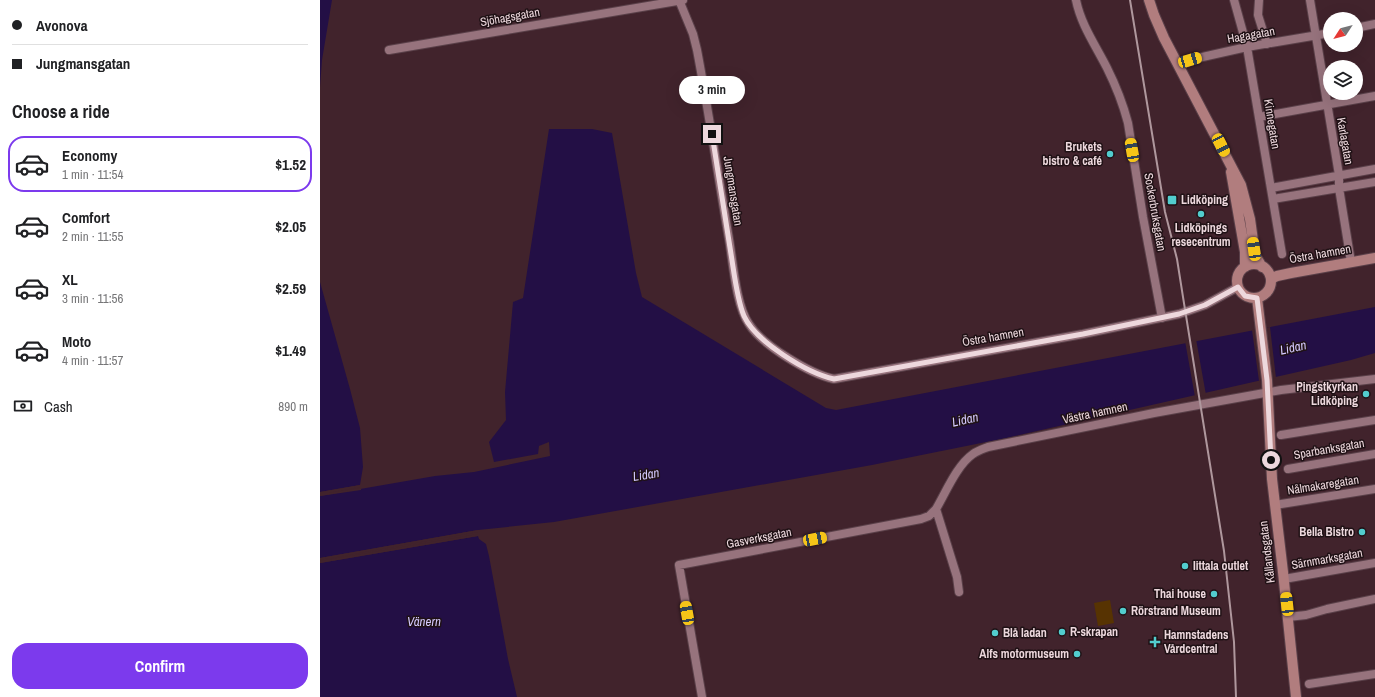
<!DOCTYPE html>
<meta charset="utf-8">
<style>
body{margin:0;font-family:"Archivo Narrow",sans-serif;background:#f6f6f6;color:#202124;height:100vh;display:flex;flex-direction:column;font-size:15px;white-space:nowrap}
*{box-sizing:border-box;margin:0}
p{font-size:13px;color:#757577}
.icon{flex:none;width:22px;height:22px;fill:none;stroke:currentColor;stroke-width:2;stroke-linecap:round;stroke-linejoin:round}
.map{position:relative;flex:1;overflow:hidden}
.sheet{display:flex;flex-direction:column;background:#fff;width:320px}
.sheet>*{flex:none}
.guide{display:grid;align-content:center;height:88px;padding:0 12px;background:#fff}
.needle{width:26px;rotate:234deg}
.tools{position:absolute;left:1003px;top:12px;display:grid;gap:8px}
.tools a{display:grid;place-items:center;width:40px;height:40px;border-radius:50%;background:#fff;box-shadow:0 4px 16px #0002;font-size:20px}
.end{position:absolute;width:18px;height:18px;margin:-9px;border:5px solid #edd8dd;background:#111;box-shadow:0 0 0 2px #111}
.from{border-radius:50%}
.bubble{position:absolute;height:28px;border-radius:14px;background:#fff;box-shadow:0 4px 16px #0002;font-size:13px;font-weight:800;line-height:28px;text-align:center}
.car{position:absolute;width:12px;height:24px;margin:-12px -6px;border-radius:5px;box-shadow:0 0 3px 1px #0007;background:linear-gradient(#f5c518 24%,#345 0 40%,#f5c518 0 76%,#345 0 86%,#f5c518 0)}
.guide b{display:flex;align-items:center;gap:14px;height:38px;font-size:15px}
.guide b+b{border-top:1px solid #e0e0e0}
.guide i{width:10px;height:10px;background:#202124}
ul{padding:0;list-style:none}
li{display:flex;align-items:center;gap:12px;height:56px;margin:0 8px 6px;padding:0 4px;border:2px solid transparent;border-radius:16px}
li div{flex:1}
li b{display:block;font-size:15px}
li em{font-style:normal;font-weight:800}
li.selected{border-color:#7c3aed}
li>.icon{width:36px;height:36px;stroke-width:1.5}
h2{padding:0 12px;font-size:18px;line-height:48px}
.pay{display:flex;align-items:center;gap:10px;height:44px;padding:0 12px;font-size:15px}
.pay p{margin-inline-start:auto}
.action{display:flex;gap:8px;margin-top:auto;padding:8px 12px}
.action a{flex:1;height:46px;border-radius:16px;background:#7c3aed;color:#fff;font-size:16px;font-weight:800;line-height:46px;text-align:center}
main{display:flex;flex:1;min-height:0}
.map>svg:first-child{display:block}
.green{fill:#573302}
.water{fill:#230f45}
.pier{fill:#41232c}
.lines{fill:none;stroke-linecap:round;stroke-linejoin:round}
.street-casing{stroke:#5a4049;stroke-width:10}
.secondary-casing{stroke:#5a4049;stroke-width:12}
.street{stroke:#97737d;stroke-width:8}
.secondary{stroke:#b17d7e;stroke-width:10}
.rail{stroke:#af979d;stroke-width:2}
.route{stroke:#edd8dd;stroke-width:5}
.poi-dot{fill:#52cdce;stroke:#1f1115;stroke-width:1.5}
.labels{text-anchor:middle;stroke-width:3;stroke-linejoin:round;paint-order:stroke}
.street-label{font-size:12px;fill:#edd8dd;stroke:#1f1115}
.poi-label{font-size:12px;font-weight:bold;fill:#edd8dd;stroke:#1f1115;text-anchor:start}
.water-label{font-size:13px;font-style:italic;fill:#d4c9fe;stroke:#1f1115}
</style>
<main>
<section class="sheet">
<div class="guide">
<b><i class="from"></i>Avonova</b>
<b><i></i>Jungmansgatan</b>
</div>
<h2>Choose a ride</h2>
<ul>
<li class="selected"><svg class="icon" aria-label="car" viewBox="0 0 24 24"><path d="M5 17H2v-5l4-1 3-4h7l3 4 3 1v5h-3M9 17h6M6 11h13"/><circle cx="7" cy="17" r="2"/><circle cx="17" cy="17" r="2"/></svg><div><b>Economy</b><p>1 min · 11:54</p></div><em>$1.52</em></li>
<li><svg class="icon" aria-label="car" viewBox="0 0 24 24"><path d="M5 17H2v-5l4-1 3-4h7l3 4 3 1v5h-3M9 17h6M6 11h13"/><circle cx="7" cy="17" r="2"/><circle cx="17" cy="17" r="2"/></svg><div><b>Comfort</b><p>2 min · 11:55</p></div><em>$2.05</em></li>
<li><svg class="icon" aria-label="car" viewBox="0 0 24 24"><path d="M5 17H2v-5l4-1 3-4h7l3 4 3 1v5h-3M9 17h6M6 11h13"/><circle cx="7" cy="17" r="2"/><circle cx="17" cy="17" r="2"/></svg><div><b>XL</b><p>3 min · 11:56</p></div><em>$2.59</em></li>
<li><svg class="icon" aria-label="car" viewBox="0 0 24 24"><path d="M5 17H2v-5l4-1 3-4h7l3 4 3 1v5h-3M9 17h6M6 11h13"/><circle cx="7" cy="17" r="2"/><circle cx="17" cy="17" r="2"/></svg><div><b>Moto</b><p>4 min · 11:57</p></div><em>$1.49</em></li>
</ul>
<div class="pay"><svg class="icon" aria-label="cash" viewBox="0 0 24 24"><path d="M3 7h18v10H3z"/><circle cx="12" cy="12" r="2"/></svg>Cash<p>890 m</p></div>
<div class="action"><a>Confirm</a></div>
</section>
<div class="map">
<svg width="1055" height="697" viewBox="0 0 1055 697">
<rect width="100%" height="100%" fill="#41232c"/>
<path class="green" d="M790,600l4,23 -16,3 -4,-23z"/>
<path class="water" d="M0,0h12l-10,60 -2,27z
M229,129h43l20,4 24,140 6,24 184,111 10,2 539,-103v46l-24,7 -345,78 -134,27 -318,57 -76,8 -158,28v-62l115,-20 39,-4 76,-16 -1,-14 -10,4 -1,8 -44,8 -5,-20 17,-22 -1,-28 8,-90 10,-4z
M0,282l30,107 10,39 3,39 -3,18 -40,7z
M158,536l1,3 7,5 3,12 19,103 9,38h-197v-134z"/>
<path class="pier" d="M950,327l6,51 -17,3 -7,-51z
M876,339l10,56 -11,2 -10,-56z
M40,485v2l-32,6 33,-5v2l-41,6v-4z
M158,530v2l-158,28v-2z
M158,534v2l-158,27v-2z"/>
<g class="lines">
<defs>
<path id="street" d="M359,0l14,34 4,16c12,63 21,126 32,189 4,23 7,67 20,85 13,21 61,50 85,55l249,-45 96,-20 26,-9 33,-18
M756,0c5,25 20,46 31,68 9,18 16,36 21,55l15,94 19,101
M914,0l13,47 35,207
M939,0l-1,15 9,29
M990,0l29,175v13l12,74
M1036,28l19,-4
M69,50l294,-50
M859,66l19,-8 49,-11 83,-14
M939,117l116,-21
M951,188l104,-19
M953,199l102,-17
M961,435l94,-15
M968,469l87,-15
M955,505l100,-16
M964,579l91,-16
M639,592l-2,-15 -21,-68c10,-17 21,-44 37,-55 4,-3 10,-5 15,-7l166,-34 127,-23 94,-11
M968,617l18,-2 21,-6 48,-10
M989,684l66,-10
M382,697l-23,-132 242,-46 8,-3 7,-7"/>
<path id="secondary" d="M829,0l5,15 10,23 77,147 9,34 5,36 7,12
M911,172l14,80v15
M917 281a17 17 0 1 1 34 0a17 17 0 1 1-34 0Z
M951,279l6,-3 14,-3 84,-15
M937,298l10,82 5,99 11,93 13,125"/>
</defs>
<use href="#street" class="street-casing"/>
<use href="#secondary" class="secondary-casing"/>
<use href="#street" class="street"/>
<use href="#secondary" class="secondary"/>
<path class="rail" d="M810,0l35,212 12,47 6,38 41,254 10,91 2,55"/>
</g>
<g class="lines">
<path class="route" d="M392,134c6,40 13,80 19,120 3,18 6,46 13,62 12,26 63,57 90,63l249,-45 96,-20 26,-9 33,-18 7,9 12,2 10,82 4,80"/>
</g>
<g class="poi-dot">
<circle cx="790" cy="154" r="4"/>
<rect x="847" y="195" width="10" height="10" rx="2"/>
<circle cx="881" cy="214" r="4"/>
<circle cx="1046" cy="394" r="4"/>
<circle cx="1042" cy="532" r="4"/>
<circle cx="865" cy="566" r="4"/>
<circle cx="894" cy="594" r="4"/>
<circle cx="803" cy="611" r="4"/>
<circle cx="742" cy="632" r="4"/>
<circle cx="675" cy="633" r="4"/>
<path d="M833 636h4v4h4v4h-4v4h-4v-4h-4v-4h4z"/>
<circle cx="757" cy="654" r="4"/>
</g>
<g class="labels">
<g class="street-label">
<text transform="translate(190 17) rotate(-10)" y="4">Sjöhagsgatan</text>
<text transform="translate(931 35) rotate(-10)" y="4">Hagagatan</text>
<text transform="translate(952 124) rotate(81)" y="4">Kinnegatan</text>
<text transform="translate(1025 141) rotate(80)" y="4">Karlagatan</text>
<text transform="translate(413 191) rotate(81)" y="4">Jungmansgatan</text>
<text transform="translate(835 212) rotate(80)" y="4">Sockerbruksgatan</text>
<text transform="translate(1000 254) rotate(-10)" y="4">Östra hamnen</text>
<text transform="translate(673 337) rotate(-10)" y="4">Östra hamnen</text>
<text transform="translate(775 413) rotate(-12)" y="4">Västra hamnen</text>
<text transform="translate(1009 449) rotate(-10)" y="4">Sparbanksgatan</text>
<text transform="translate(1003 485) rotate(-9)" y="4">Nålmakaregatan</text>
<text transform="translate(439 538) rotate(-11)" y="4">Gasverksgatan</text>
<text transform="translate(947 552) rotate(-97)" y="4">Kållandsgatan</text>
<text transform="translate(1007 559) rotate(-10)" y="4">Särnmarksgatan</text>
</g>
<g class="poi-label">
<text x="782" y="151" text-anchor="end">Brukets<tspan x="782" dy="14">bistro &amp; café</tspan></text>
<text x="861" y="204">Lidköping</text>
<text x="881" y="232" text-anchor="middle">Lidköpings<tspan x="881" dy="14">resecentrum</tspan></text>
<text x="1038" y="391" text-anchor="end">Pingstkyrkan<tspan x="1038" dy="14">Lidköping</tspan></text>
<text x="1034" y="536" text-anchor="end">Bella Bistro</text>
<text x="873" y="570">Iittala outlet</text>
<text x="886" y="598" text-anchor="end">Thai house</text>
<text x="811" y="615">Rörstrand Museum</text>
<text x="750" y="636">R-skrapan</text>
<text x="683" y="637">Blå ladan</text>
<text x="844" y="639">Hamnstadens<tspan x="844" dy="14">Vårdcentral</tspan></text>
<text x="749" y="658" text-anchor="end">Alfs motormuseum</text>
</g>
<g class="water-label">
<text transform="translate(973 347) rotate(-12)" y="5">Lidan</text>
<text transform="translate(645 419) rotate(-12)" y="5">Lidan</text>
<text transform="translate(326 474) rotate(-9)" y="5">Lidan</text>
<text x="104" y="626">Vänern</text>
</g>
</g>
</svg>
<div class="tools">
<a><svg class="needle" viewBox="-14 -14 28 28"><path d="M0-13l5 13h-10z" fill="#e53935"/><path d="M0 13l5-13h-10z" fill="#757577"/></svg></a>
<a><svg class="icon" aria-label="layers" viewBox="0 0 24 24"><path d="M12 4l9 5-9 5-9-5zM3 14l9 5 9-5"/></svg></a>
</div>
<i class="end from" style="left:951px;top:460px"></i>
<i class="end" style="left:392px;top:134px"></i>
<div class="bubble" style="left:359px;top:76px;width:66px">3 min</div>
<i class="car" style="left:870px;top:60px;rotate:74deg"></i>
<i class="car" style="left:901px;top:145px;rotate:153deg"></i>
<i class="car" style="left:812px;top:150px;rotate:350deg"></i>
<i class="car" style="left:934px;top:249px;rotate:352deg"></i>
<i class="car" style="left:495px;top:539px;rotate:79deg"></i>
<i class="car" style="left:967px;top:604px;rotate:354deg"></i>
<i class="car" style="left:367px;top:613px;rotate:350deg"></i>
</div>
</main>
